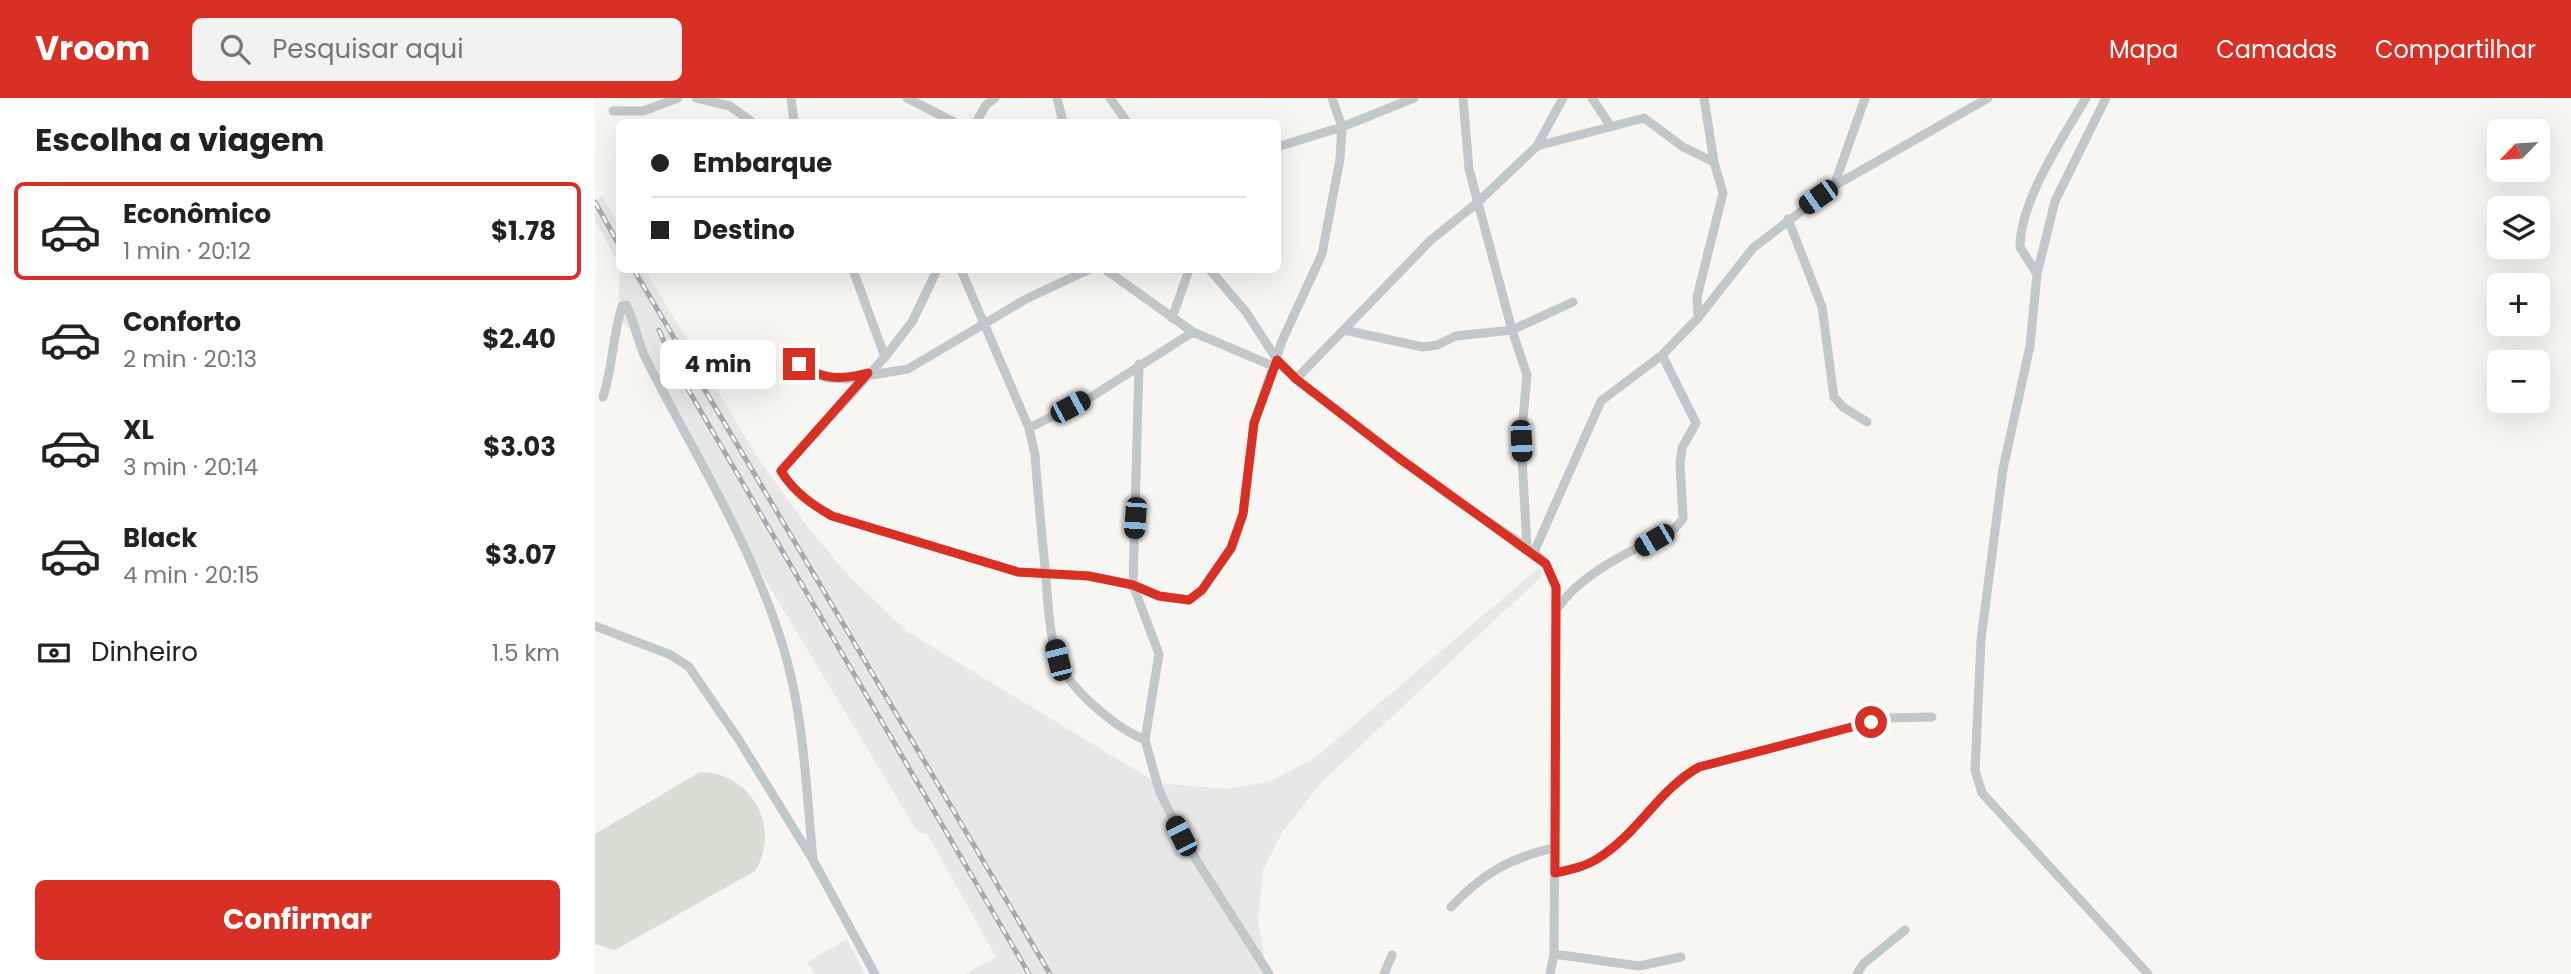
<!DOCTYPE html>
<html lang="pt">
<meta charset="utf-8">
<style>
body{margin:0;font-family:Poppins,sans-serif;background:#f2f2f2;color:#222;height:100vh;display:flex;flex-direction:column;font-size:26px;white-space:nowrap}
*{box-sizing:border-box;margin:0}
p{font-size:23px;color:#767676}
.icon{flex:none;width:38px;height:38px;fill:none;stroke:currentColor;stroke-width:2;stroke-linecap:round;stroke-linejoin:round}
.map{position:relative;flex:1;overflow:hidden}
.details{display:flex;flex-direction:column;background:#fff;width:595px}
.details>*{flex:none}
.top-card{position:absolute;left:21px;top:21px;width:665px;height:154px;border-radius:10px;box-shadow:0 7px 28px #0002;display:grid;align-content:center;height:154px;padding:0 35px;background:#fff}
.needle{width:46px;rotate:245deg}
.controls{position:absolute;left:1892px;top:21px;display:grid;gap:14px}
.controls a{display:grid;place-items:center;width:63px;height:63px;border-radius:10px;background:#fff;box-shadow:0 7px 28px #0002;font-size:35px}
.end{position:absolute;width:32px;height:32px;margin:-16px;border:9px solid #d93025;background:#fff;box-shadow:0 0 0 4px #fff}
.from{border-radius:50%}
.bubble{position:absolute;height:49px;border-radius:10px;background:#fff;box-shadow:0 7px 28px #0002;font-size:23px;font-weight:700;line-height:49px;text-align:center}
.car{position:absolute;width:21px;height:42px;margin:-21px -10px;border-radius:9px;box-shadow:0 0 5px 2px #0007;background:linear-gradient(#222 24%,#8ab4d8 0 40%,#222 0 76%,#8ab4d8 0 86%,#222 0)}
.top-card b{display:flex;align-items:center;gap:24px;height:66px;font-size:26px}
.top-card b+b{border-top:2px solid #e0e0e0}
.top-card i{width:18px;height:18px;background:#222}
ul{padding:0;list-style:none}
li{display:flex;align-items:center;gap:21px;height:98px;margin:0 14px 10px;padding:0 21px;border:4px solid transparent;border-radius:10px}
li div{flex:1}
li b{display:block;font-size:26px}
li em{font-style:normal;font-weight:700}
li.current{border-color:#d93025}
li>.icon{width:63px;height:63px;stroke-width:1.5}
h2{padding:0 35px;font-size:32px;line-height:84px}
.pay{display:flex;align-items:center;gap:18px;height:77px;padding:0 35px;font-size:26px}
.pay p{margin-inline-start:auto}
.cta{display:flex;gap:14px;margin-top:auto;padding:14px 35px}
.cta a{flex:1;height:80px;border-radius:10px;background:#d93025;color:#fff;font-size:28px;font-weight:700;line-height:80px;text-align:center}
header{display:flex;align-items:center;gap:42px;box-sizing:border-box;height:98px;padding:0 35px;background:#d93025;color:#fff}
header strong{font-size:33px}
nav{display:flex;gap:38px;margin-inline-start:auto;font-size:24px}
.search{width:490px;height:63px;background:#f2f2f2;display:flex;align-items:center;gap:18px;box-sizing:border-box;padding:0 24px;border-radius:10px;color:#767676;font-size:26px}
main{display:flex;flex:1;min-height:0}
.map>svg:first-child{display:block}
.built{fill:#e7e8e6}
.green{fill:#d8ded4}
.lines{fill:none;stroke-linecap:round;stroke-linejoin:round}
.street{stroke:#c2c7c9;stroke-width:9}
.rail-casing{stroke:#a2aaaf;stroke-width:5}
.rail{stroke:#fff;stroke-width:2.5;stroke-dasharray:8;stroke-linecap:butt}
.route{stroke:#d93025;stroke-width:9}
</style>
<header>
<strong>Vroom</strong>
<div class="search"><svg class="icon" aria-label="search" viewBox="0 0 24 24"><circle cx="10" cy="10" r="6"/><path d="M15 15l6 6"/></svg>Pesquisar aqui</div>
<nav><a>Mapa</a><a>Camadas</a><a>Compartilhar</a></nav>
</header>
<main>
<section class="details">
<h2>Escolha a viagem</h2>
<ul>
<li class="current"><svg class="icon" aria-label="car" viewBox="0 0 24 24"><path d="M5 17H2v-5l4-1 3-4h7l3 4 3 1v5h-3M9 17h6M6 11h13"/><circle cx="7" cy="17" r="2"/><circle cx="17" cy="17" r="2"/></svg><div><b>Econômico</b><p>1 min · 20:12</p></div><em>$1.78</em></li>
<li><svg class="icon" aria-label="car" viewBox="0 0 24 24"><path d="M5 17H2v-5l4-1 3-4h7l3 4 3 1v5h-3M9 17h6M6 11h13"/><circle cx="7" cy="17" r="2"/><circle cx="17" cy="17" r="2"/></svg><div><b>Conforto</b><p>2 min · 20:13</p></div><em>$2.40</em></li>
<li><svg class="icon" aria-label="car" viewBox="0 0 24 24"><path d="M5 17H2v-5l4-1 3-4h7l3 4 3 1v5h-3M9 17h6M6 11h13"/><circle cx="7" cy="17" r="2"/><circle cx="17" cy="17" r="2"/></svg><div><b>XL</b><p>3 min · 20:14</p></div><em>$3.03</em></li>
<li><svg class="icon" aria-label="car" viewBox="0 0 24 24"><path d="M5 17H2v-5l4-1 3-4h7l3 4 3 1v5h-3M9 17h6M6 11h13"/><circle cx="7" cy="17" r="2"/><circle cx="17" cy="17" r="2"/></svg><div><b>Black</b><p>4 min · 20:15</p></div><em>$3.07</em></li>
</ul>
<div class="pay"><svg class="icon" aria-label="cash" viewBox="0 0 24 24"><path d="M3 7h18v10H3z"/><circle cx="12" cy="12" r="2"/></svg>Dinheiro<p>1.5 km</p></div>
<div class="cta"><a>Confirmar</a></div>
</section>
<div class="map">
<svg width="1976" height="876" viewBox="0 0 1976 876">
<rect width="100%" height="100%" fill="#f7f6f3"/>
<path class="built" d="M7,98l17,30v38l-24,-43v-19z
M25,172h25l113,188 51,71 41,48 58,55 249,151 70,6 44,-8 45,-24 224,-190 2,9 -220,206 -39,49 -20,39 -5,50 9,54h-302l31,-17 -68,-122 -11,-4 -162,-268 -117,-226 -20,-20z
M252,841l18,35h-50l-8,-12z"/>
<path class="green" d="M105,674c51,0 82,56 55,99l-140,79 -20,-6v-110z"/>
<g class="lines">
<path class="street" d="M101,0l34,8 22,16
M196,0l3,24
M312,0l47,24
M462,0l6,24
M515,0l17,24
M868,0l6,71 43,161 15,45 -6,66 6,106
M997,0l19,29
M1511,0l-51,103 -18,73 -7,72 -27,123 -22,171 -6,130 7,23 166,181
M18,13h30l35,-13
M381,24l10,-17 9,-7
M942,48l107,-28 39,29 31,15
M682,49l65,-20 72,-29
M1239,88l31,-88
M1193,121l34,88 12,90 9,10 24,15
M258,172l32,87
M342,172l-25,52 -27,35 -104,114c13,21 30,33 51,45l186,56 70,4 45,9 26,11 30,4 13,-10 30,-42 11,-34 11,-91 28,-82 40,-87 18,-95 2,-32 -10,-29
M366,172l68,158 6,27c3,41 7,82 11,123 2,27 3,53 11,79 10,31 59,71 88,83
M511,172l87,62 82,35
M615,172l36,42 31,48 19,19 151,115 87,58 12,12 10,23v23l-2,344 -4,20
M1442,176l-17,-27c0,-46 43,-110 66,-149
M577,220l17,-48
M1103,220l-1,-21 26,-104 -9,-31 -10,-64
M749,232l79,17 14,-2 19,-9 56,-6 61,-28
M192,257l24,17 16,6 20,1 61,-10 118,-70 62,-29
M544,266l-6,221 26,69 -14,86 14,50 22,46 88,138
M701,281l135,-139 46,-37 60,-57 26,-48
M8,299c10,-30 9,-59 19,-91l4,-1c9,16 11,37 20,54 48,95 102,178 135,281 23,70 25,148 32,220
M434,330l62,-31 102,-65
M939,454l67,-151 61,-46 36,-37 55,-70 81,-62 154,-88
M962,511c26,-39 79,-59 118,-81l8,-9 -3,-56 2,-15 14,-25 -34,-68
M0,528l76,29 18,12 50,73 74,120 62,114
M960,775c14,-3 29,-6 42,-14 40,-24 61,-69 102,-92l188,-49 45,-1
M856,809c31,-33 59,-49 102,-59
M959,856l85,12 42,-9
M789,876l8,-19
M1262,876l6,-10 42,-34"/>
<defs>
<path id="rail" d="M0,104l24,43
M39,172l416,704
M64,232l16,37 354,607"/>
</defs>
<use href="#rail" class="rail-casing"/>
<use href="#rail" class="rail"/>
</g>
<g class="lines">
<path class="route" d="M204,266c24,16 42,16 69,9l-87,98c13,21 30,33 51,45l186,56 71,4 44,9 26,11 30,4 13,-10 29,-42 12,-34 11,-91 23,-63 19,19 100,77 150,108 10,23 -1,286c14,-3 29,-6 42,-14 40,-24 61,-69 102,-92l172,-45"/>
</g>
</svg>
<div class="controls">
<a><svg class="needle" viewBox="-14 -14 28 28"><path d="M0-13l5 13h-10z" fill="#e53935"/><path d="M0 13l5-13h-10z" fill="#767676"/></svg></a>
<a><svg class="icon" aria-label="layers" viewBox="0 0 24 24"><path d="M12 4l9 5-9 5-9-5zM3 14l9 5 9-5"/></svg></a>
<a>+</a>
<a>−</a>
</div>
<i class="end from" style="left:1276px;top:624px"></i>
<i class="end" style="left:204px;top:266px"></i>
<div class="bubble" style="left:65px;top:242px;width:116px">4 min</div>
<i class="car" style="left:1223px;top:99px;rotate:235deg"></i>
<i class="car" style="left:475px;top:309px;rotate:62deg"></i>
<i class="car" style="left:926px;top:343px;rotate:177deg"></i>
<i class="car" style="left:540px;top:420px;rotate:184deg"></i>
<i class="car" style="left:1059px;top:442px;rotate:240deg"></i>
<i class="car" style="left:463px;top:562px;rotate:346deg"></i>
<i class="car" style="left:586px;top:738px;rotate:333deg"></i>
<div class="top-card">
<b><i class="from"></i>Embarque</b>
<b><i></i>Destino</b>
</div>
</div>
</main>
